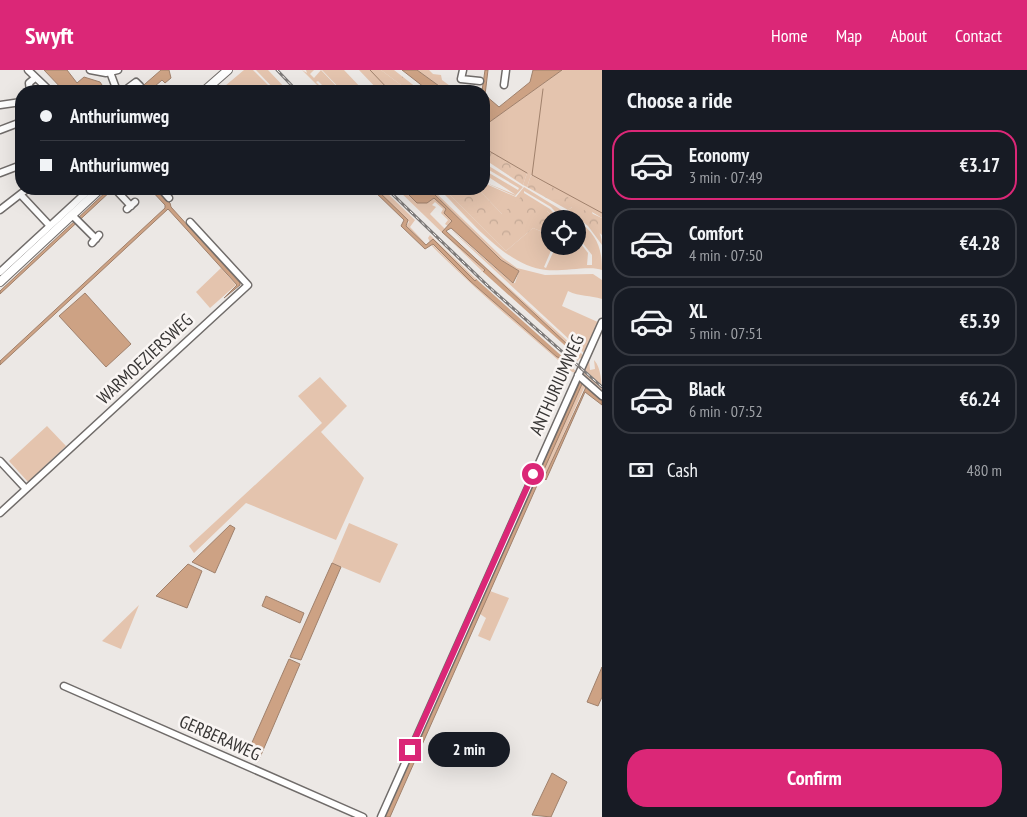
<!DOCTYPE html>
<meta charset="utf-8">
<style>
body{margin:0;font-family:"PT Sans Narrow",sans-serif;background:#20242c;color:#f1f3f6;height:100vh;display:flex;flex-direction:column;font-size:19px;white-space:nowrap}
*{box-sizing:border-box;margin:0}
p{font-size:16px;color:#9ea1a6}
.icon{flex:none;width:28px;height:28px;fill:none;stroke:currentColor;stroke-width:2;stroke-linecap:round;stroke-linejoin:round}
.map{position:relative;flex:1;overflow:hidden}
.panel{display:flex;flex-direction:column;background:#171b24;width:425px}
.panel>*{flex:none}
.banner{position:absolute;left:15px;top:15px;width:475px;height:110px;border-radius:20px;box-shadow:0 5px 20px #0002;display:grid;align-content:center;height:110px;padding:0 25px;background:#171b24}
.fabs{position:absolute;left:541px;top:140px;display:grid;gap:10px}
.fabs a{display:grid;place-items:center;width:45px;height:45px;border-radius:50%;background:#171b24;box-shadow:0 5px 20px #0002;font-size:25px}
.end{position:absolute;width:22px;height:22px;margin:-11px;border:6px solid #db2777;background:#fff;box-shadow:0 0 0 2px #fff}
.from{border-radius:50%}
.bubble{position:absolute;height:35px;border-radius:18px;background:#171b24;box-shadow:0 5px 20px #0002;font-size:16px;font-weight:700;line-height:35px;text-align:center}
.banner b{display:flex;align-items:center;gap:18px;height:48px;font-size:19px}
.banner b+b{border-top:1px solid #363941}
.banner i{width:12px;height:12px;background:#f1f3f6}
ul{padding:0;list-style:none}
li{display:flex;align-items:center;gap:15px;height:70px;margin:0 10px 8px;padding:0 15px;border:2px solid #363941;border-radius:20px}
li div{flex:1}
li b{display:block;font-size:19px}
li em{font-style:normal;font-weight:700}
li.on{border-color:#db2777}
li>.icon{width:45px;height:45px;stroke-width:1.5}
h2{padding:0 25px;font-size:22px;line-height:60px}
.pay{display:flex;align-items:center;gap:12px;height:55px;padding:0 25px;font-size:19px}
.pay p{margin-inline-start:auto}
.button{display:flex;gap:10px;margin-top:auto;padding:10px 25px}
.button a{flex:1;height:58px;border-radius:20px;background:#db2777;color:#fff;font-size:20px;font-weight:700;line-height:58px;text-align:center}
header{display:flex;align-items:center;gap:30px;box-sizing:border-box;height:70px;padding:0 25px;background:#db2777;color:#fff}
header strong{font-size:24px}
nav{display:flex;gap:28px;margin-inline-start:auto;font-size:18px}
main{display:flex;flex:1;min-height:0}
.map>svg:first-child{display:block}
.green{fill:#e4c4ae}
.forest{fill:url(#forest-crowns)}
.water{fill:#cda284;stroke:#a0816c}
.pier{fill:#ece8e5}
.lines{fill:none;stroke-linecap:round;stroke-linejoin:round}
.stream{stroke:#a0816c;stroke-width:1}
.minor-casing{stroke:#706c6a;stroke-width:9}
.major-casing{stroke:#706c6a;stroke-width:10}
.minor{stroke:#fff;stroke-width:6}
.major{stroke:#fff;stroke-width:8}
.rail-casing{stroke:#7c7978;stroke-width:3}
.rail{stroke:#f9f5f3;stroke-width:1;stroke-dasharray:4;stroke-linecap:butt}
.route{stroke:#db2777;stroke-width:6}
.labels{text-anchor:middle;stroke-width:5;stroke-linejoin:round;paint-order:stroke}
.street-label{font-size:18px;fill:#373534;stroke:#f9f5f3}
</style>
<header>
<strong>Swyft</strong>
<nav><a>Home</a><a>Map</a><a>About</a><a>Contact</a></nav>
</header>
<main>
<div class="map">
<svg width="602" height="747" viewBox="0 0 602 747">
<defs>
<pattern id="forest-crowns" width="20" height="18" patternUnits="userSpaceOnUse" patternTransform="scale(1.25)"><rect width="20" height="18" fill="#e4c4ae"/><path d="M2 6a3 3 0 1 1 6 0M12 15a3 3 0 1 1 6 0" fill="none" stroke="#c4a996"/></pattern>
</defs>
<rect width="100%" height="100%" fill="#ece8e5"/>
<path class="green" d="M244,0h9l21,21h-55z
M256,0h12l20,21h-12z
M302,0l5,3 -1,-3h8l-4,4 4,4 7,-8 20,21h-13l-10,-10 -2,1 9,9h-2z
M322,0h22l20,21h-22z
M359,0h22l28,21h-30z
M417,0h12l4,4 8,1 1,5 15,11h-11z
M562,0h40v148l-10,-6c3,12 10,21 10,33l-14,-19 -20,-16 4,-3 -26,-23 -15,-9 -4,12 -4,-2 4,-12 -43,-25v-22z
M484,93l39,24 -8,9 -31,-14 32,13 -32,-21v-4l34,20 1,-2 -35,-21z
M484,113l32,14 8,-10 52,32h-14l-11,-12 -27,-16v2l26,16 9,10h-4l-8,-8 -45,3 -24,-25h6z
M376,119h7l32,31 -5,7 17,18 -21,-19 3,-4z
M397,119h6l16,14h8l7,-5 12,11 -2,4 8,8 -4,5 -3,-2 3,-4 -7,-7 2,-4 -8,-7 -3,3 4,2 -6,7 15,15 -3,3 43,38 -10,11 -42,-42 -3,3 -2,-4 2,-3 45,43 7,-7z
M429,119h3l71,69 14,10 28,7 48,-1 9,6v19c-12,-4 -22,-2 -34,-8l-6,15 38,17 -15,31 -136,-126 64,55h2l4,-12 -18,-11z
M439,119h5l62,62 27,-23 17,7v11h3l-9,21 2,1 10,-22h22v-6l10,13 -1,12h5v-10l-14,-18v-17c18,15 24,26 24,50 -11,-5 -40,2 -56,0 -40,-3 -79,-54 -107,-81z
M446,161l136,123 1,6 -3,-2 -8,9 5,6 -5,-1c-47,-41 -96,-81 -140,-126v-2l38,37 87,76h6l6,-7v-4z
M221,198l15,17 -26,23 -14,-16z
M589,288l1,12 5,-1 -1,-9c8,8 8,28 8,41l-18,-13 -40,90 -3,-2 41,-92 -2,-2 -3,3z
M320,307l27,29 -26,26 43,46 -28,62 -90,-37 -52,50 -5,-7 133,-123 -24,-27z
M47,356l19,20 -38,36 -19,-21z
M349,453l49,21 -18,39 -48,-20z
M490,521l19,7 -19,43 -12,-5 8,-18 -6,-4z
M139,535l-18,44 -19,-8z"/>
<path class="forest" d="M381,0h13l27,21h-12z
M484,78l43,25 -4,12 -39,-26z
M531,105l35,20 6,7v5l-4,3 -41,-23z
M444,119h34l24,25 20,-18 25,15 8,8h-5v16l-17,-7 -27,23z
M584,140l18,8v17l-20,-16 -1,-5z"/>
<path class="water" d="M44,0h23l10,13 7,-6 16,5 6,9h-42z
M161,0h8l2,8 -6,5 -3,-3 -8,7 2,4h-19z
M402,0h15l29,21h-17z
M485,0h3l-3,25 14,12 31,-25 3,-12h29l-78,56v-35h-2z
M109,119h4l-113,105v-3z
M150,119h6l14,14 1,4 69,76v2l-16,13 13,-13 -69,-76 -168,156v-4l165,-153v-3z
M372,119h4l32,31 -2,6 20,19 7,-6 42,42 10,-11 -43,-38 10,-11 -8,-8 2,-4 -12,-11 -7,5h-10l-14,-14h26l72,71 18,11 -6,12 -62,-55 -5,3 122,114v6l-6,7 -5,-1 -87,-76 -37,-37 -8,5 -24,-23 3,-6z
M85,223l46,51 -25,23 -47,-51z
M580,312l2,2 -192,433h-6z
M586,317l16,14v4l-17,-13 -39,88 -2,-2z
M230,455l5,3 -20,45 -23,-11z
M332,493l9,4 -40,93 -11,-3z
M188,494l14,7 -15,37 -31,-12z
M266,526l38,17 -4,10 -38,-17z
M289,589l11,5 -42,98 -12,-6z
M602,597v30l-4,9 -11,-4z
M552,703l15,9 -16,35 -19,-2z"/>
<path class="pier" d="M482,201l89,80 -6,8 -90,-81z"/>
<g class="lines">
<path class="stream" d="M370,0l20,21
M543,19l-11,86 70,38
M484,78l43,25"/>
<defs>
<path id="minor" d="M28,0l22,21
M90,0l16,3 12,-3
M463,0l-2,9 19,2
M110,2l7,19
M504,15l2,-15
M30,21l-1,-8 6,-5
M124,21l12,-9 4,4
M0,35l21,-3
M0,60l21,-8
M0,103l21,-8
M115,119l16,17
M161,119l8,9
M21,125l29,31
M127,139l8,-7
M0,140l27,-21
M72,145l24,24
M92,173l7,-8
M0,202l90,-83
M578,305l24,21
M0,391l26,28
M0,443l248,-228 -58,-63
M64,616l299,131
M381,747l221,-495"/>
<path id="major" d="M204,21l24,-21
M0,212l100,-93"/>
</defs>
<use href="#minor" class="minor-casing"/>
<use href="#major" class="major-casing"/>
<use href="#minor" class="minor"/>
<use href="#major" class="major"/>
<defs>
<path id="rail" d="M277,0l20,21
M387,119l101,97 114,101"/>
</defs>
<use href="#rail" class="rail-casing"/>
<use href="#rail" class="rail"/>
</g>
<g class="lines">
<path class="route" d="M410,680l123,-276"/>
</g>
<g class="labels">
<g class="street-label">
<text transform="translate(145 289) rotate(-43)" y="6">WARMOEZIERSWEG</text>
<text transform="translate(557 315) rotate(-66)" y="6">ANTHURIUMWEG</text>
<text transform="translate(220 668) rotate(24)" y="6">GERBERAWEG</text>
</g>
</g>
</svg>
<div class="fabs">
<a><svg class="icon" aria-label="locate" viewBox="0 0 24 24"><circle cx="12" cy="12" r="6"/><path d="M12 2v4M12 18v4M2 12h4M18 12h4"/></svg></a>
</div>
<i class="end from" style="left:533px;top:404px"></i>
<i class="end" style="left:410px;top:680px"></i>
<div class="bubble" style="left:428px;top:662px;width:82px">2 min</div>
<div class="banner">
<b><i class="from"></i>Anthuriumweg</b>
<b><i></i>Anthuriumweg</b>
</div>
</div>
<section class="panel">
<h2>Choose a ride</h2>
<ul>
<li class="on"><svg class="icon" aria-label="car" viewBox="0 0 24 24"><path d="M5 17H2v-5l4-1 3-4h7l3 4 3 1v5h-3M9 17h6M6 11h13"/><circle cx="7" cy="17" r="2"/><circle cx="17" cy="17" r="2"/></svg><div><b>Economy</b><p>3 min · 07:49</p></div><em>€3.17</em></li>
<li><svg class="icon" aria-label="car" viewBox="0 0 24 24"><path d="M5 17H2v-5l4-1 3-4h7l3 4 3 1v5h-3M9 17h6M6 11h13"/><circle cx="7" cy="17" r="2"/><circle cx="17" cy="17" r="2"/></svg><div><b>Comfort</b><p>4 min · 07:50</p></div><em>€4.28</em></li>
<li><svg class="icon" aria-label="car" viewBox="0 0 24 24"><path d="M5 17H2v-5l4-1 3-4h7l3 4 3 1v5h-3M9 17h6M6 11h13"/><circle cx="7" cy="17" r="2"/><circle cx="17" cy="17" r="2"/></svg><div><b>XL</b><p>5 min · 07:51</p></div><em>€5.39</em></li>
<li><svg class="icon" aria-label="car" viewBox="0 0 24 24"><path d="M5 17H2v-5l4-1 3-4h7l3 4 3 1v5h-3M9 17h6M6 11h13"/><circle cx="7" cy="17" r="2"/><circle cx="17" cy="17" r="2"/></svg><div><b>Black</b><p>6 min · 07:52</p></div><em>€6.24</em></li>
</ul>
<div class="pay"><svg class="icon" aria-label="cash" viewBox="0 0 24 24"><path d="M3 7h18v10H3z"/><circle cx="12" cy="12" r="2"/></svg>Cash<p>480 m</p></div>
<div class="button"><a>Confirm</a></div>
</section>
</main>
